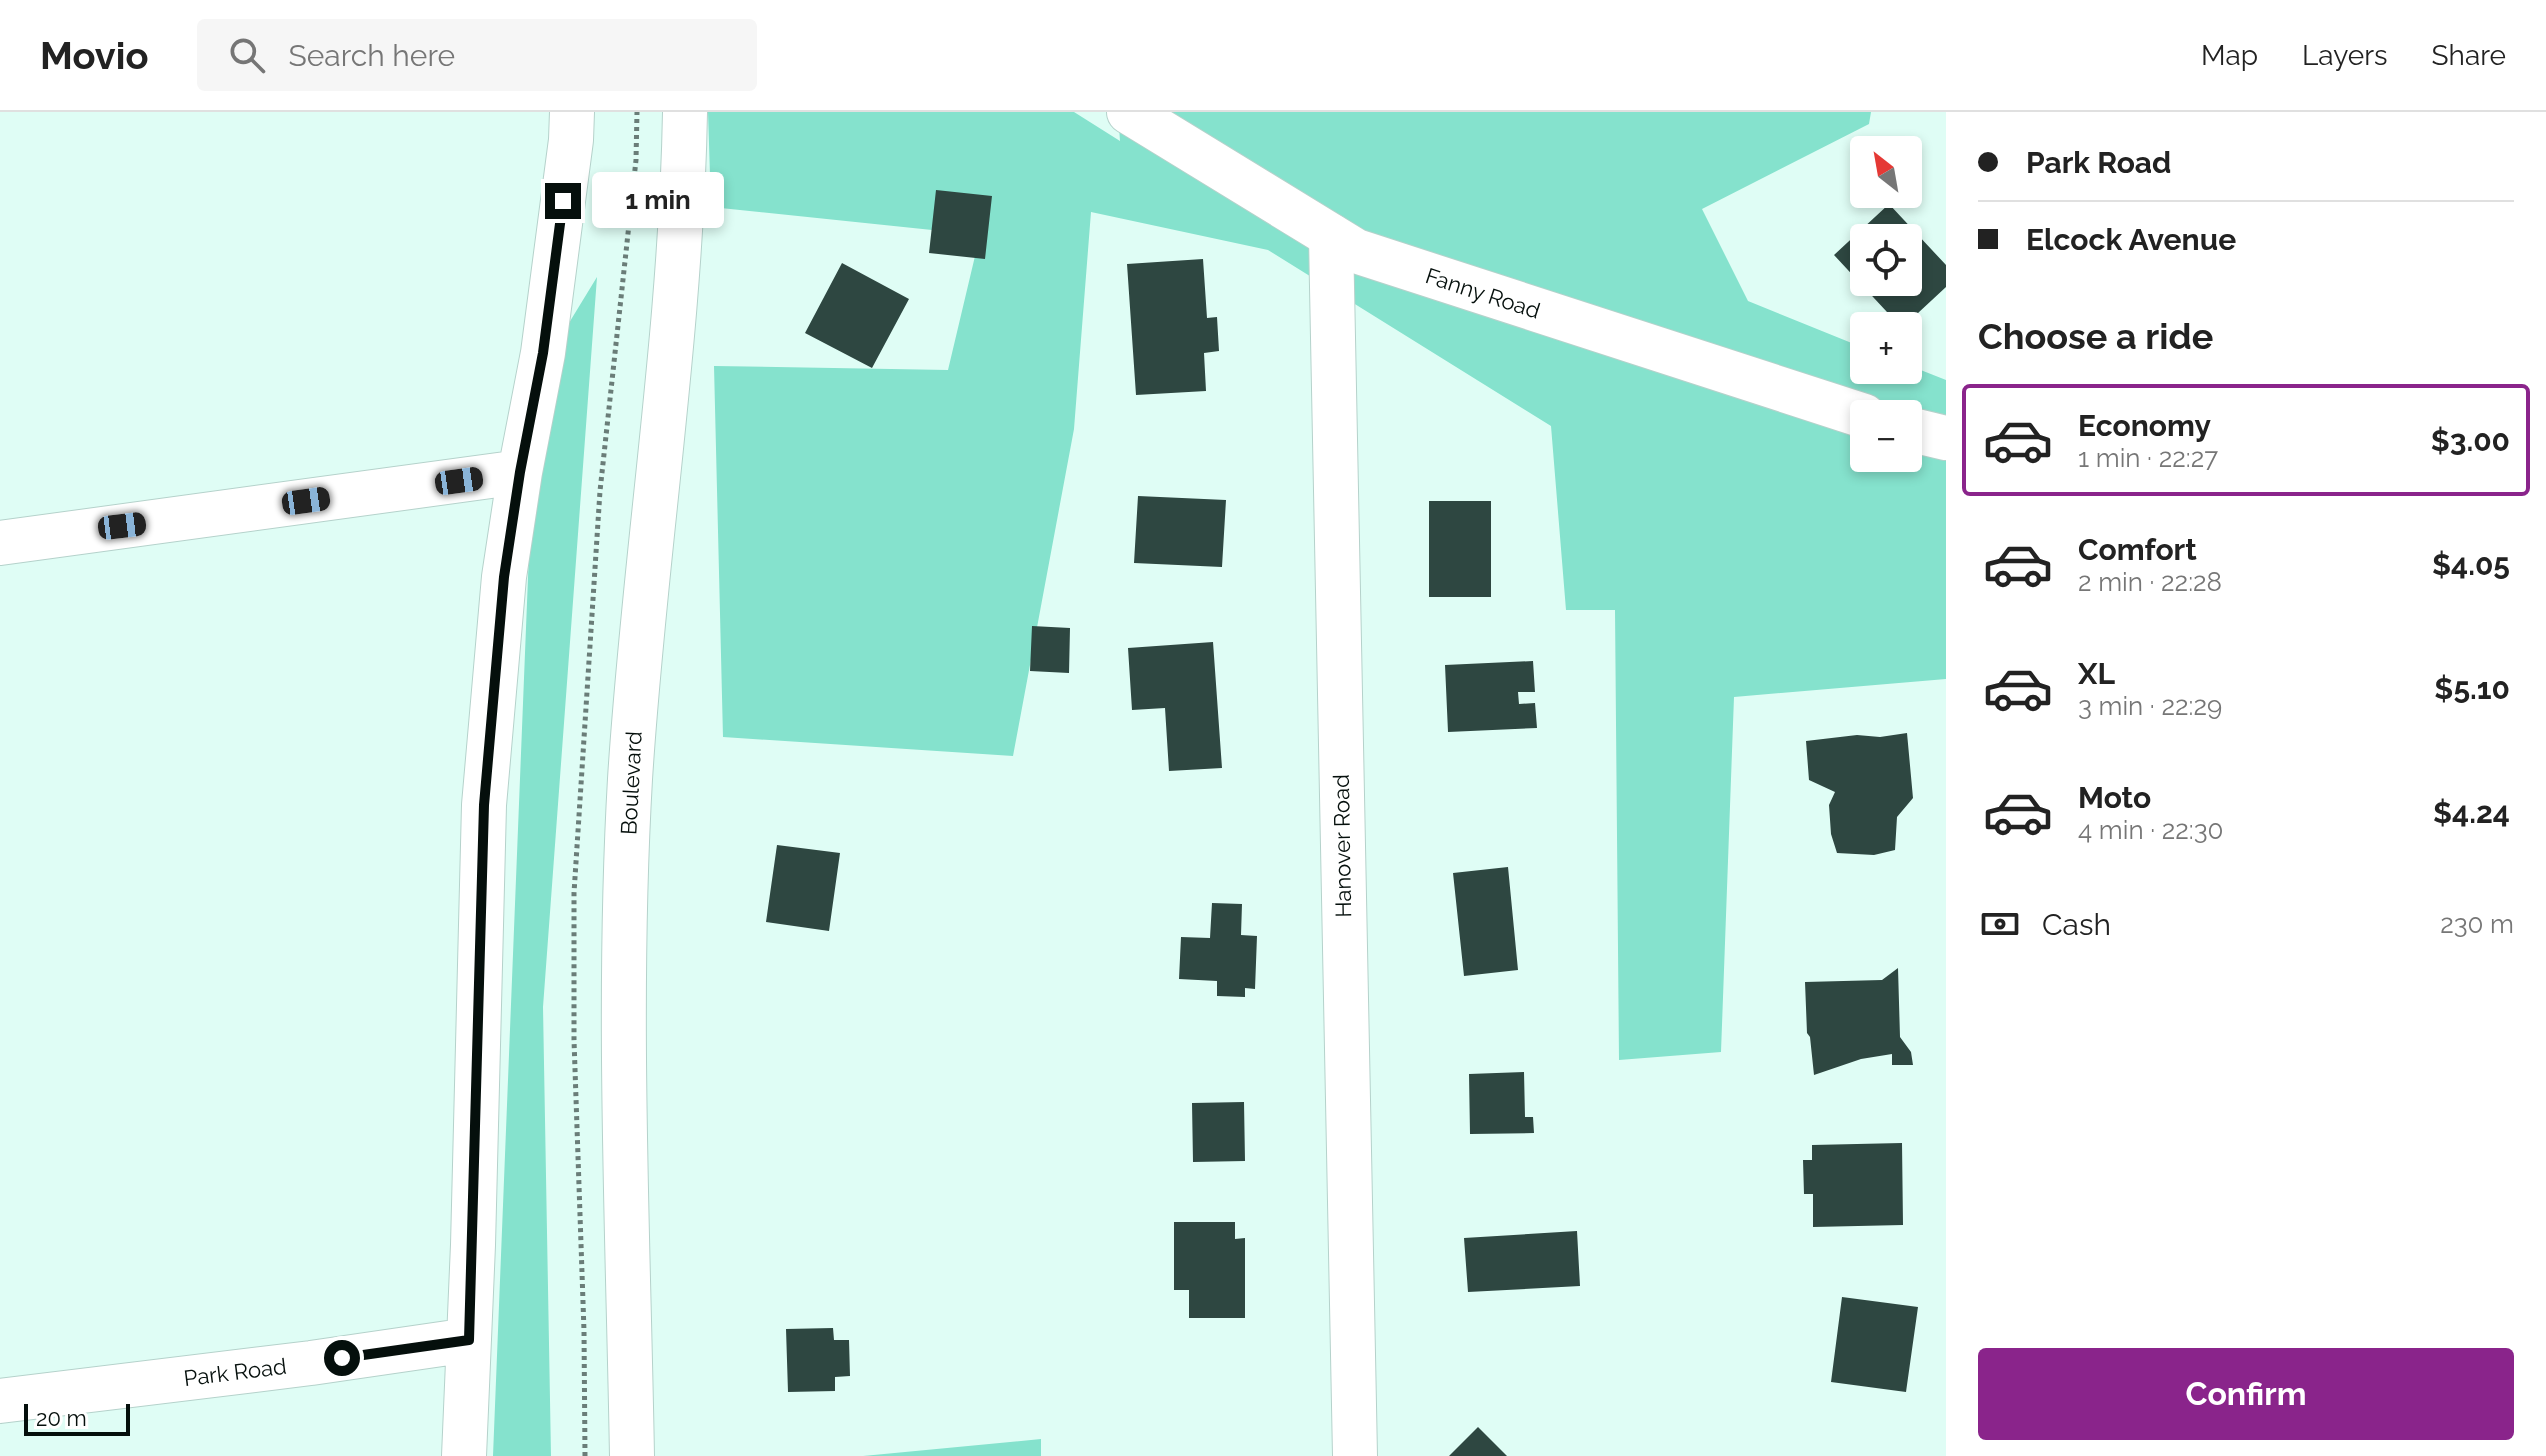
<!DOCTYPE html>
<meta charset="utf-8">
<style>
body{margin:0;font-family:Raleway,sans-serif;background:#f6f6f6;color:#222;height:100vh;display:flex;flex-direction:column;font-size:30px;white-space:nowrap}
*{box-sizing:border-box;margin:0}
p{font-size:26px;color:#767676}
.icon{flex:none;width:44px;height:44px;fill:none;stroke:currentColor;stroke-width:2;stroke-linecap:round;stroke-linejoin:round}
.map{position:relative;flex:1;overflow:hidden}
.details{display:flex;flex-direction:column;background:#fff;width:600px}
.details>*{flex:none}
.guide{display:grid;align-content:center;height:176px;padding:0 32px;background:#fff}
.needle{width:52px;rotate:329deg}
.controls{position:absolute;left:1850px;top:24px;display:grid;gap:16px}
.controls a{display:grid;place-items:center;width:72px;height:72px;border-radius:8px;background:#fff;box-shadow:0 4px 12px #0003;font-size:40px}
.scale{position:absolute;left:24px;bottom:20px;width:106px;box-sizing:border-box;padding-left:8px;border:4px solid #050f0c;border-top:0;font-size:22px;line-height:28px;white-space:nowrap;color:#050f0c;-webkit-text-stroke:6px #fff;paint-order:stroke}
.end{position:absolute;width:36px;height:36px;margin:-18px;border:10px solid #050f0c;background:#fff;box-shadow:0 0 0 4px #fff}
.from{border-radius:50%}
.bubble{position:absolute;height:56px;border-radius:8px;background:#fff;box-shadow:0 4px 12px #0003;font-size:26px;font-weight:700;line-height:56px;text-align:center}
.car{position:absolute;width:24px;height:48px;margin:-24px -12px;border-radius:10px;box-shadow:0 0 6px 2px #0007;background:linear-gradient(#222 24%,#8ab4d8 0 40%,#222 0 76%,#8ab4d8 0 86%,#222 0)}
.guide b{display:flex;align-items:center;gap:28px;height:76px;font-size:30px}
.guide b+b{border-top:2px solid #e0e0e0}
.guide i{width:20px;height:20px;background:#222}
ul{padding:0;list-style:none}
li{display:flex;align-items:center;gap:24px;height:112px;margin:0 16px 12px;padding:0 16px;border:4px solid transparent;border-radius:8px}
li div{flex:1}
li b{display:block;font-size:30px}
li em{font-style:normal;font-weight:700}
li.on{border-color:#8a248b}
li>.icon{width:72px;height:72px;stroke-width:1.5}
h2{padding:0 32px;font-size:36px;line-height:96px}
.pay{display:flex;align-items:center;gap:20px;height:88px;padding:0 32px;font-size:30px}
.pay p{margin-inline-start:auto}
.action{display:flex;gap:16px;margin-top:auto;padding:16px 32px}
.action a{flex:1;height:92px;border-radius:8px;background:#8a248b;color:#fff;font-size:32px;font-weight:700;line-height:92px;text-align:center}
header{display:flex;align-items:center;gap:48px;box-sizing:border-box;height:112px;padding:0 40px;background:#fff;border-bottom:2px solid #e0e0e0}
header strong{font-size:38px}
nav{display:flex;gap:44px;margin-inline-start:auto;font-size:28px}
.search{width:560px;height:72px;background:#f6f6f6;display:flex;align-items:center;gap:20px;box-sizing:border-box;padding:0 28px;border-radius:8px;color:#767676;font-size:30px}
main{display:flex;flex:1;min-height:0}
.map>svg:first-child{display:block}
.green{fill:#85e2cd;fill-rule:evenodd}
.building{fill:#2e4741;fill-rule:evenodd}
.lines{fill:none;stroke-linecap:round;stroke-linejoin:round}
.minor-casing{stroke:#b5d2cb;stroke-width:46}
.major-casing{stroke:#b5d2cb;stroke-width:46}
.path{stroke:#6a7d78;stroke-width:5;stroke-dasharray:4 4;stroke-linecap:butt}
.minor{stroke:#fff;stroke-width:44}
.major{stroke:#fff;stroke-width:44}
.route{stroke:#050f0c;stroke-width:10}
.labels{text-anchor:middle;stroke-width:8;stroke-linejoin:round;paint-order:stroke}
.street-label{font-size:22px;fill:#050f0c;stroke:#fff}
</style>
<header>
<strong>Movio</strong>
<div class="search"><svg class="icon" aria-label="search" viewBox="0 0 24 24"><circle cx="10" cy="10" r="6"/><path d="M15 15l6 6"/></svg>Search here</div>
<nav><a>Map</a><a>Layers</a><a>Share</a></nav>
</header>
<main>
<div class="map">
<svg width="1946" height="1344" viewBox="0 0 1946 1344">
<rect width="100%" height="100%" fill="#dffdf5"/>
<path class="green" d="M708,0h366l46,29 -2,-29h753l-2,12 -167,85 46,92 116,47v22h44v-5l38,15v299l-212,18 -13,355 -102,8 -4,-450h-49l-15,-184 -283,-176 -177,-38 -17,217 -61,327 -290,-19 -9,-371 234,4 32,-135 -269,-28zM1864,302h44v44h-44z
M597,165l-54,730 8,449h-58l43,-1079z
M1041,1327v17h-178z"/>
<path class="building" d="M936,78l56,6 -7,63 -56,-6z
M1889,92l57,61v22l-42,39h-4l-66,-71zM1864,126h44v44h-44z
M1203,147l4,59 10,-1 2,34 -15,2 2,38 -70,4 -9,-131z
M842,151l67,36 -37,69 -67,-35z
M1138,384l88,4 -4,67 -88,-4z
M1429,389h62v96h-62z
M1032,514l38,2 -1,45 -39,-2z
M1213,530l9,126 -53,3 -4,-63 -33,2 -4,-62z
M1533,549l2,31h-17l1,12 16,-1 2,25 -89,4 -3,-67z
M1907,621l6,65 -16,19 -2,33 -21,5 -37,-2 -6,-19 -2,-29 6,-13 -26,-12 -3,-39 51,-6 23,2z
M777,733l63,8 -11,78 -63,-9z
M1508,755l10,103 -54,6 -11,-103z
M1212,791l30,1 -1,31 16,1 -2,53 -10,-1v9l-28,-1v-15l-38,-2 2,-42 29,1z
M1898,856l2,69 11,15 2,13h-21v-11l-31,5 -47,16 -4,-38 -3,-4 -2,-51 77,-2z
M1524,960l1,45h8l1,16 -64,1 -1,-60z
M1244,990l1,59 -52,1 -1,-59z
M1902,1031l1,82 -90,2v-33h-9l-1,-34h9v-15z
M1174,1110h61v17l10,-1v80h-56v-28h-15z
M1577,1119l3,55 -112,6 -4,-54z
M1842,1185l76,10 -12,85 -75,-10z
M833,1216l1,12h15l1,36 -15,1v14l-47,1 -2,-63z
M1478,1315l29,29h-58z"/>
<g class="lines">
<defs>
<path id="minor" d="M1331,124l24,1220
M0,431l520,-71
M0,1289l311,-38 158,-23
M464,1344l9,-211 11,-440 20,-228 16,-105 23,-119 28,-213 1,-28"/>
<path id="major" d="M1129,0l227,139 508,165
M1908,317l38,9
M632,1344c-4,-225 -15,-452 -2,-677 14,-222 51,-444 55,-667"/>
</defs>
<use href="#minor" class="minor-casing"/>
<use href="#major" class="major-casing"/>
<path class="path" d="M585,1344l-1,-125 -10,-291v-147l26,-402 36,-331 1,-48"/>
<use href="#minor" class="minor"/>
<use href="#major" class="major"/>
</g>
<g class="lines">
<path class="route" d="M342,1246l127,-18 15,-535 20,-228 16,-105 23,-119 20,-152"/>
</g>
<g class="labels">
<g class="street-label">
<text transform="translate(1483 181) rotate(18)" y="8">Fanny Road</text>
<text transform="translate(631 671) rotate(-87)" y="8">Boulevard</text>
<text transform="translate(1342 734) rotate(-91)" y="8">Hanover Road</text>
<text transform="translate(235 1260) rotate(-7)" y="8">Park Road</text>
</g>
</g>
</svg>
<div class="controls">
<a><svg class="needle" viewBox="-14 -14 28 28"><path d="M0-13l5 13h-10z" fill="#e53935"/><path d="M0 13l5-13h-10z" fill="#767676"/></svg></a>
<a><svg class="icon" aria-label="locate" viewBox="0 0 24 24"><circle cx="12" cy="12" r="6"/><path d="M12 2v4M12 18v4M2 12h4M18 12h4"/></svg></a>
<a>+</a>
<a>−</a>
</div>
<div class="scale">20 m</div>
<i class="end from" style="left:342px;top:1246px"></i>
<i class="end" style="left:563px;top:89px"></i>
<div class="bubble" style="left:592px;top:60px;width:132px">1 min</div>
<i class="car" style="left:459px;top:369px;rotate:82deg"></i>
<i class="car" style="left:306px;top:389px;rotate:82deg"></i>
<i class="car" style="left:122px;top:414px;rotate:83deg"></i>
</div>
<section class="details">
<div class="guide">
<b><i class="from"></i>Park Road</b>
<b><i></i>Elcock Avenue</b>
</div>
<h2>Choose a ride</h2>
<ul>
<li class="on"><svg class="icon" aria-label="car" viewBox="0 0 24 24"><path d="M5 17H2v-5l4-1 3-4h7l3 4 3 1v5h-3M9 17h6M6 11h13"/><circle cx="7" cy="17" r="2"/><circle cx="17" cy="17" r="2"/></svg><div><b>Economy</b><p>1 min · 22:27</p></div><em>$3.00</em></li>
<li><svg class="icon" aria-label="car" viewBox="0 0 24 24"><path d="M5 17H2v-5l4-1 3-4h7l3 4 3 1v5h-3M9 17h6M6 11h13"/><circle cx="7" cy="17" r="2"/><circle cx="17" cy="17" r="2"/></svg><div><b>Comfort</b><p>2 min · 22:28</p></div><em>$4.05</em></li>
<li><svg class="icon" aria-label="car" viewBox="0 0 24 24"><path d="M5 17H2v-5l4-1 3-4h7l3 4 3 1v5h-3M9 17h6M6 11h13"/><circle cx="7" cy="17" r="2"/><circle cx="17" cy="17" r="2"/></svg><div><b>XL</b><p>3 min · 22:29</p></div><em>$5.10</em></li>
<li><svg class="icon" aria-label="car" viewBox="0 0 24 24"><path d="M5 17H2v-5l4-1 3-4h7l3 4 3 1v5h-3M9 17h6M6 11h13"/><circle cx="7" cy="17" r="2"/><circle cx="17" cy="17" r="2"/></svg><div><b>Moto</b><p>4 min · 22:30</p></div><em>$4.24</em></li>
</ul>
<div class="pay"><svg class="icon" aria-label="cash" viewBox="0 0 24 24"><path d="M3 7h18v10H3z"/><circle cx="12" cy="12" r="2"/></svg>Cash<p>230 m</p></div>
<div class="action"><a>Confirm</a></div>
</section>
</main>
